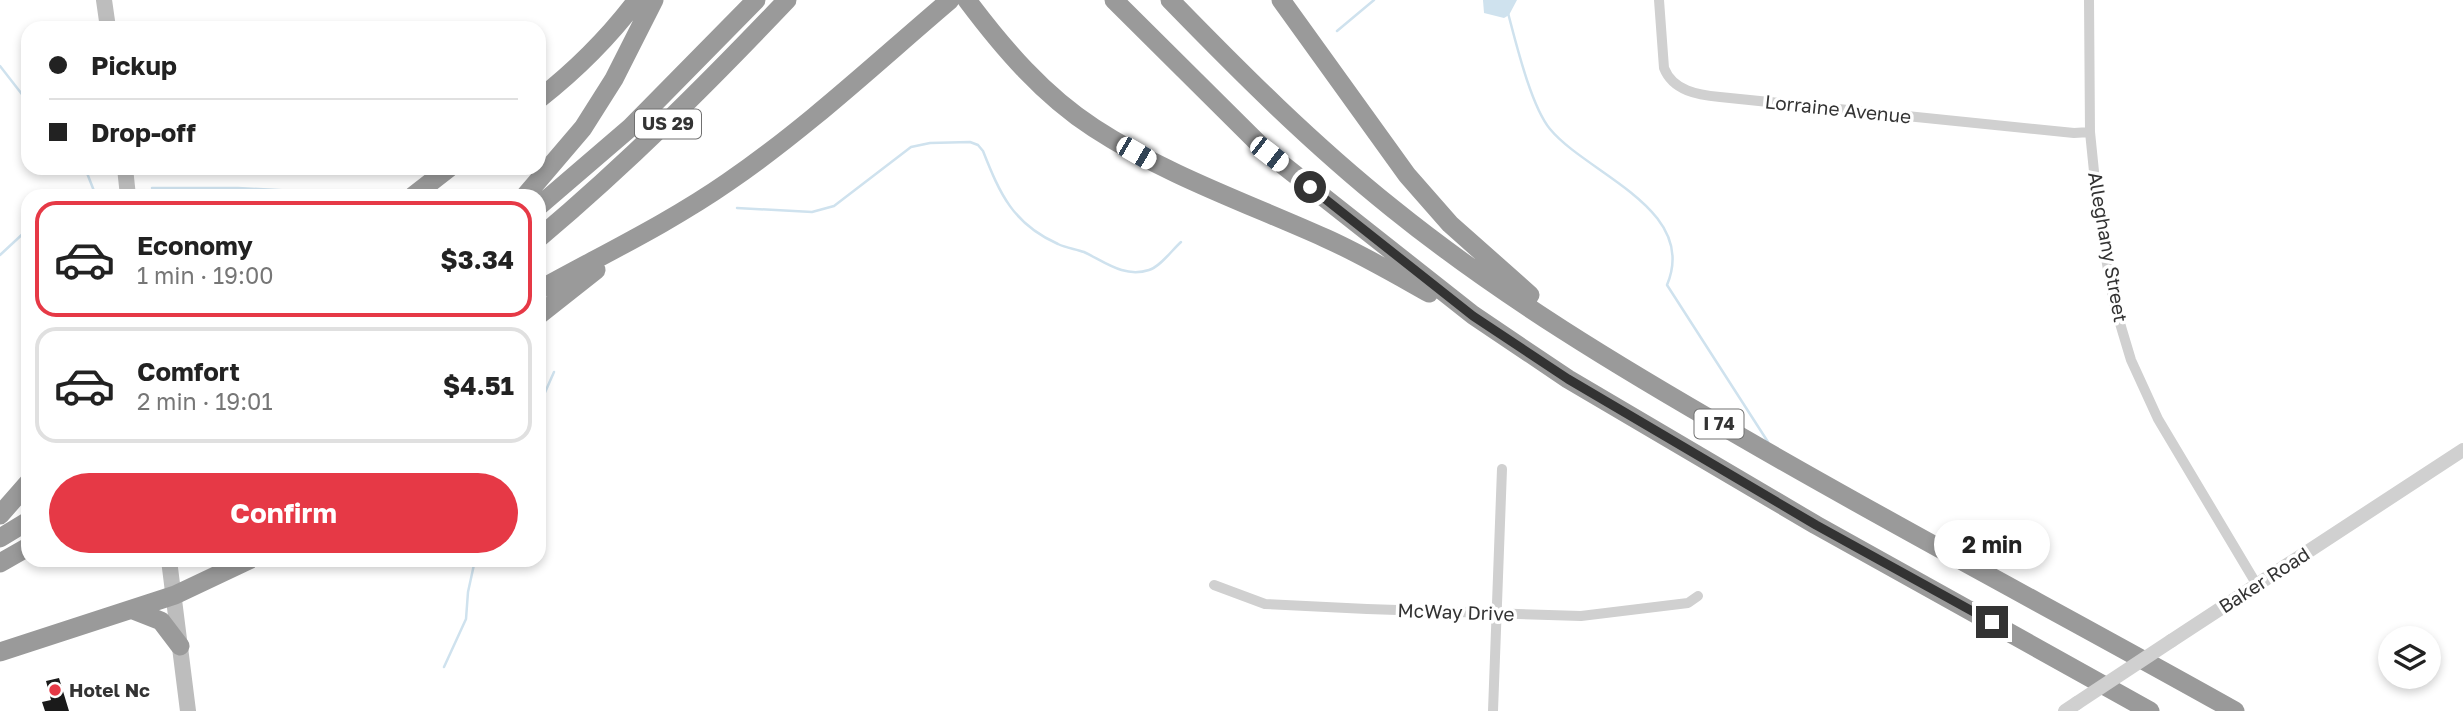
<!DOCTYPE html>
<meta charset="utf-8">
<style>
body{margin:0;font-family:"Golos Text",sans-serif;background:#f6f6f6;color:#222;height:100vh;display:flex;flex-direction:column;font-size:26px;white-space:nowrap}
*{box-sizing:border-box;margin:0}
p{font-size:23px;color:#767676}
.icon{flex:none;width:38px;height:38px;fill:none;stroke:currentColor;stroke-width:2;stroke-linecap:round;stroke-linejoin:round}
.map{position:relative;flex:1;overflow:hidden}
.details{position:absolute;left:21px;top:189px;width:525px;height:378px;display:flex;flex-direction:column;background:#fff;border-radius:21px;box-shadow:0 4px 10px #0003}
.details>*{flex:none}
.top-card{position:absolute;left:21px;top:21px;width:525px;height:154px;border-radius:21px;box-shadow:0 4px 10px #0003;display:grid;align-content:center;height:154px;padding:0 28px;background:#fff}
.tools{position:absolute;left:2378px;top:626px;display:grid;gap:14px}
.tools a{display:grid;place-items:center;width:63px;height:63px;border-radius:50%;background:#fff;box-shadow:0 4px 10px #0003;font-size:35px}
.end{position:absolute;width:32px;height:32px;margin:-16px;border:9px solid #333;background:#fff;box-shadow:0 0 0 4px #fff}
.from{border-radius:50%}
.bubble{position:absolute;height:49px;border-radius:24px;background:#fff;box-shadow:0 4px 10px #0003;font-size:23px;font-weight:700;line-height:49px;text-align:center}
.car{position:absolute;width:21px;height:42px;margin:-21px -10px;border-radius:9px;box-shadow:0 0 5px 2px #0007;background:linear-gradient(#fff 24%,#345 0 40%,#fff 0 76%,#345 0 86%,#fff 0)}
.top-card b{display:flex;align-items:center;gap:24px;height:66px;font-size:26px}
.top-card b+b{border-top:2px solid #e0e0e0}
.top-card i{width:18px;height:18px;background:#222}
ul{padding:12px 0 0;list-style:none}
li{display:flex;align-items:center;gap:21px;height:116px;margin:0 14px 10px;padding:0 14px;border:4px solid #e0e0e0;border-radius:21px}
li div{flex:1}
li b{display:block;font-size:26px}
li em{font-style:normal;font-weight:700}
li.selected{border-color:#e63946}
li>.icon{width:63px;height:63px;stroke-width:1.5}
.action{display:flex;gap:14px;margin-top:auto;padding:14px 28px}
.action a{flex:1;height:80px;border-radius:42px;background:#e63946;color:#fff;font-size:28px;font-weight:700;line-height:80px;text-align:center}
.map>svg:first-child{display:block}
.water{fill:#cfe2ee}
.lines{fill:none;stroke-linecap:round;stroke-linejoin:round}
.stream{stroke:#cfe2ee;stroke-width:2.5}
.building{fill:#1a1a1a}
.minor{stroke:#d0d0d0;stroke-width:10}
.tertiary{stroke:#d0d0d0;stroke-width:14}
.secondary{stroke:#bdbdbd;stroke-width:16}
.motorway{stroke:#9a9a9a;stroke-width:19}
.tertiary-bridge{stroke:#d0d0d0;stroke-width:14}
.route{stroke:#333;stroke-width:9}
.poi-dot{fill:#e63946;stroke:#fff;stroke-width:2.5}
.labels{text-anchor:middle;stroke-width:7;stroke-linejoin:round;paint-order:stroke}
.shield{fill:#fff;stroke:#707070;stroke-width:2}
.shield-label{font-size:18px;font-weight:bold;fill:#333}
.street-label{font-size:19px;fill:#333;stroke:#fff}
.poi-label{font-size:19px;font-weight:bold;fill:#333;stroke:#fff;text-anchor:start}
</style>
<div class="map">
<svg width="2463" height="711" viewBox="0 0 2463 711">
<rect width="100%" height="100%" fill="#fff"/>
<path class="water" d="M1483,0h34l-8,15 -5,3 -20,-5z"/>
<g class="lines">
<path class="stream" d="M1508,13c8,30 23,93 42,116 37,45 149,80 117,156l101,157
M1337,31l37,-31
M0,66l28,36
M85,168l11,28
M152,188h86l154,8
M96,196l15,-2
M446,196l68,-2
M737,208l75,4 22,-6 77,-59 19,-4 40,-1 8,3 5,6c17,43 30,73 75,93 8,4 18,5 26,8 21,10 40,26 65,18 11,-3 23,-20 32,-28
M0,255l28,-26
M539,406l15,-34
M444,667l22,-48 2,-27 7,-32"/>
</g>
<path class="building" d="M59,678l10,33h-24l-3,-9 9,-2 -5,-19z"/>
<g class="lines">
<path class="minor" d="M1659,0l5,68c9,23 34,27 56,29l354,36 16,-1
M2089,0l1,132 8,79 15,88 9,31 9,30 27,59 99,166
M1214,585l51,19 102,5 214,7 107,-13 10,-7
M1493,711l9,-242"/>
<path class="tertiary" d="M2171,641l292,-191
M2065,711l12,-8"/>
<path class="secondary" d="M104,0l4,28
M125,168l3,28
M169,560l19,151"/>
<path class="motorway" d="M967,0c36,48 76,95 127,128 72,47 153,75 231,110 36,16 70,36 104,55
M1114,0l155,154 204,161 95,64 248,146 334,186
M1170,0c71,73 142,144 222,208 109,88 229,160 351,230 162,94 328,181 492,273
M1281,0l126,175 43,49 80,71
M539,99c37,-29 70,-62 98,-99
M413,196l36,-28
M525,196l58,-68 31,-49 40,-79
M539,206l92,-79 125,-127
M539,238c89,-75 168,-154 248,-238
M539,290c63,-35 130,-67 189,-108 79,-54 149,-120 222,-182
M539,315l57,-45
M0,515l28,-32
M0,538l28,-17
M0,563l28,-16
M133,610l28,11 19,25
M0,652l175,-57 74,-35"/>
<path class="tertiary-bridge" d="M2077,703l94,-62"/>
</g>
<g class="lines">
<path class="route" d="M1310,187l163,129 95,63 248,146 176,97"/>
</g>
<circle class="poi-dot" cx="55" cy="690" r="7"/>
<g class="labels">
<g class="shield">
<rect x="635" y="109.5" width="66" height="29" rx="5"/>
<rect x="1694.5" y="409.5" width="49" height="29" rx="5"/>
</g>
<g class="shield-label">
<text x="668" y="130">US 29</text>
<text x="1719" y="430">I 74</text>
</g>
<g class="street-label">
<text transform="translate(1838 109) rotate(6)" y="7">Lorraine Avenue</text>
<text transform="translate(2108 247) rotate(80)" y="7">Alleghany Street</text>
<text transform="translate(2264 580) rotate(-33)" y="7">Baker Road</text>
<text transform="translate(1456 612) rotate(2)" y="7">McWay Drive</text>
</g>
<g class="poi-label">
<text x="69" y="697">Hotel Nc</text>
</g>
</g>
</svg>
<div class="tools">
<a><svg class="icon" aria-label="layers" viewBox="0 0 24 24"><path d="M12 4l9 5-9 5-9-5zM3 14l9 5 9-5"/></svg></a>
</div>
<i class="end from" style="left:1310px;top:187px"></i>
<i class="end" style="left:1992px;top:622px"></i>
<div class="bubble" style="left:1934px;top:520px;width:116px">2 min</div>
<i class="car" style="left:1136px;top:153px;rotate:120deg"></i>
<i class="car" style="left:1269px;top:154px;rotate:128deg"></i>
<div class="top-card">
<b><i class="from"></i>Pickup</b>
<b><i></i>Drop-off</b>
</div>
<section class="details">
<ul>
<li class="selected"><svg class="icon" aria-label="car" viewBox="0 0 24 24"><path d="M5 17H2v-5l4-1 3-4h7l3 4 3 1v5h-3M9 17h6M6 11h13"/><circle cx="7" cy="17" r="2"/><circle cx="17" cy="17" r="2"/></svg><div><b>Economy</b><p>1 min · 19:00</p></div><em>$3.34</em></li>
<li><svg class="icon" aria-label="car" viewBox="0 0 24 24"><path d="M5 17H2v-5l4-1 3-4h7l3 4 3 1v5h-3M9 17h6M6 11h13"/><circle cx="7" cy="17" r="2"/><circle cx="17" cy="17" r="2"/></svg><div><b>Comfort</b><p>2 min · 19:01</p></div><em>$4.51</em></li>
</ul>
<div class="action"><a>Confirm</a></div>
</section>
</div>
